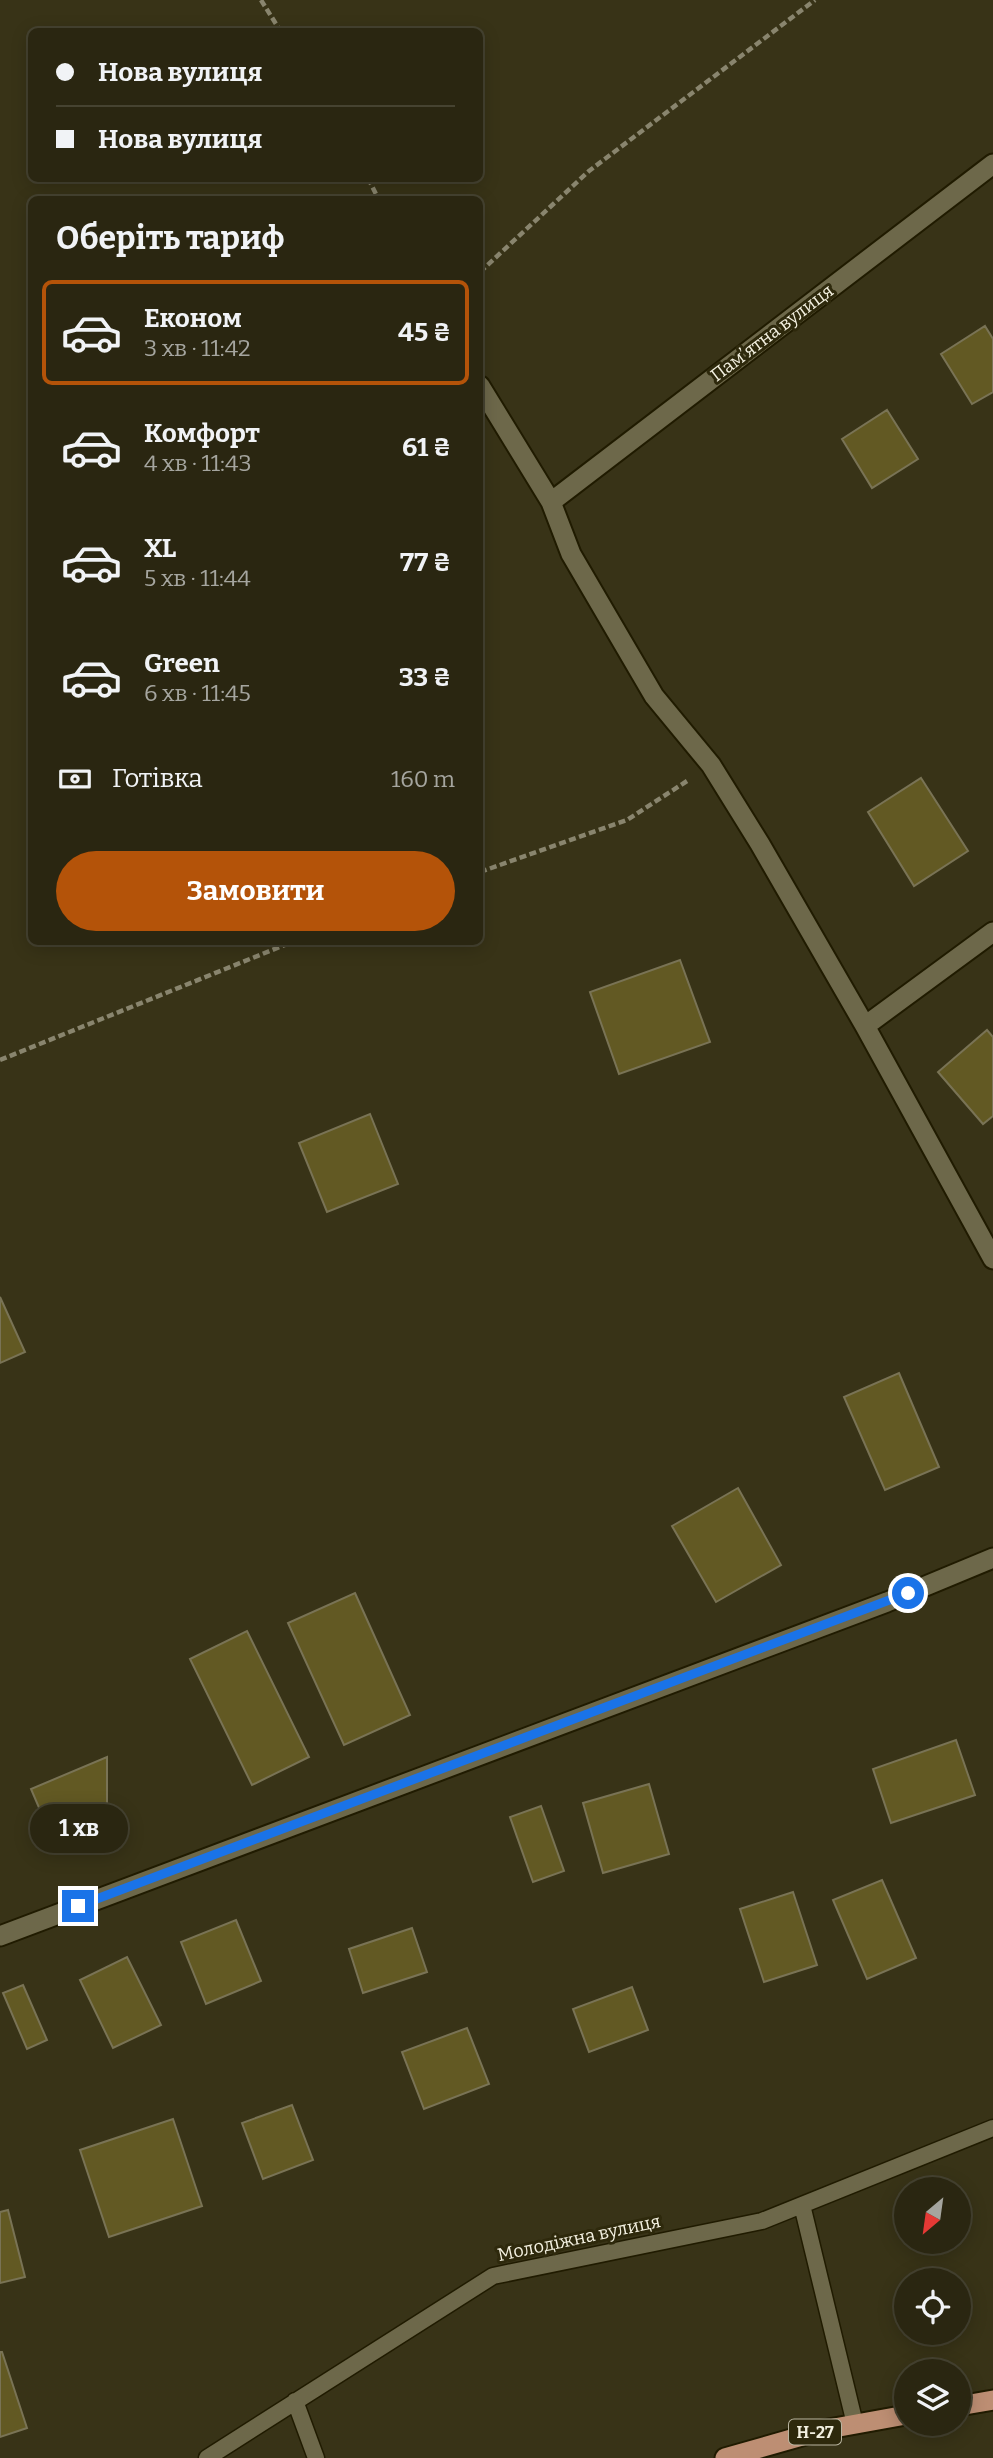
<!DOCTYPE html>
<html lang="uk">
<meta charset="utf-8">
<style>
body{margin:0;font-family:Bitter,serif;background:#36321f;color:#f1f3f6;height:100vh;display:flex;flex-direction:column;font-size:26px;white-space:nowrap}
*{box-sizing:border-box;margin:0}
p{font-size:23px;color:#a5a59f}
.icon{flex:none;width:38px;height:38px;fill:none;stroke:currentColor;stroke-width:2;stroke-linecap:round;stroke-linejoin:round}
.map{position:relative;flex:1;overflow:hidden}
.details{position:absolute;left:28px;top:196px;width:455px;height:749px;display:flex;flex-direction:column;background:#2a2611;border-radius:10px;box-shadow:0 4px 18px #0003,0 0 0 2px #464331}
.details>*{flex:none}
.top-card{position:absolute;left:28px;top:28px;width:455px;height:154px;border-radius:10px;box-shadow:0 4px 18px #0003,0 0 0 2px #464331;display:grid;align-content:center;height:154px;padding:0 28px;background:#2a2611}
.needle{width:46px;rotate:209deg}
.fabs{position:absolute;left:894px;top:2177px;display:grid;gap:14px}
.fabs a{display:grid;place-items:center;width:77px;height:77px;border-radius:50%;background:#2a2611;box-shadow:0 4px 18px #0003,0 0 0 2px #464331;font-size:35px}
.end{position:absolute;width:32px;height:32px;margin:-16px;border:9px solid #1a73e8;background:#fff;box-shadow:0 0 0 4px #fff}
.from{border-radius:50%}
.bubble{position:absolute;height:49px;border-radius:24px;background:#2a2611;box-shadow:0 4px 18px #0003,0 0 0 2px #464331;font-size:23px;font-weight:700;line-height:49px;text-align:center}
.top-card b{display:flex;align-items:center;gap:24px;height:66px;font-size:26px}
.top-card b+b{border-top:2px solid #464331}
.top-card i{width:18px;height:18px;background:#f1f3f6}
ul{padding:0;list-style:none}
li{display:flex;align-items:center;gap:21px;height:105px;margin:0 14px 10px;padding:0 14px;border:4px solid transparent;border-radius:10px}
li div{flex:1}
li b{display:block;font-size:26px}
li em{font-style:normal;font-weight:700}
li.current{border-color:#b45309}
li>.icon{width:63px;height:63px;stroke-width:1.5}
h2{padding:0 28px;font-size:32px;line-height:84px}
.pay{display:flex;align-items:center;gap:18px;height:77px;padding:0 28px;font-size:26px}
.pay p{margin-inline-start:auto}
.button{display:flex;gap:14px;margin-top:auto;padding:14px 28px}
.button a{flex:1;height:80px;border-radius:42px;background:#b45309;color:#fff;font-size:28px;font-weight:700;line-height:80px;text-align:center}
.map>svg:first-child{display:block}
.building{fill:#625923;stroke:#797355;stroke-width:2}
.lines{fill:none;stroke-linecap:round;stroke-linejoin:round}
.service-casing{stroke:#201b00;stroke-width:19}
.minor-casing{stroke:#201b00;stroke-width:23}
.primary-casing{stroke:#201b00;stroke-width:23}
.path{stroke:#89856e;stroke-width:4.5;stroke-dasharray:7 3.5;stroke-linecap:butt}
.service{stroke:#6d684a;stroke-width:16}
.minor{stroke:#6d684a;stroke-width:19}
.primary{stroke:#bd8e73;stroke-width:19}
.route{stroke:#1a73e8;stroke-width:9}
.labels{text-anchor:middle;stroke-width:6;stroke-linejoin:round;paint-order:stroke}
.shield{fill:#2e290c;stroke:#b9b5a1;stroke-width:2}
.shield-label{font-size:16px;font-weight:bold;fill:#f4f1e1}
.street-label{font-size:18px;fill:#f4f1e1;stroke:#2e290c}
</style>
<div class="map">
<svg width="993" height="2458" viewBox="0 0 993 2458">
<rect width="100%" height="100%" fill="#383317"/>
<path class="building" d="M985,326l8,13v53l-21,12 -31,-50z
M887,410l31,49 -46,29 -30,-49z
M921,778l47,73 -54,35 -46,-74z
M680,960l30,82 -91,32 -29,-82z
M987,1030l6,7v79l-10,8 -45,-52z
M370,1114l28,70 -71,28 -28,-69z
M0,1297l25,55 -25,11z
M899,1373l40,94 -54,23 -41,-93z
M738,1488l43,77 -65,37 -44,-76z
M355,1593l55,122 -66,30 -56,-122z
M247,1631l62,126 -57,28 -62,-126z
M956,1740l19,55 -84,28 -18,-54z
M107,1757v67l-52,21 -24,-56z
M649,1784l20,70 -66,19 -20,-70z
M541,1806l23,65 -31,11 -23,-65z
M882,1880l34,78 -49,21 -34,-79z
M793,1892l24,73 -53,17 -24,-73z
M236,1920l25,61 -55,23 -25,-62z
M412,1928l15,44 -64,21 -14,-44z
M127,1957l34,68 -48,23 -33,-68z
M23,1985l24,55 -20,9 -24,-56z
M632,1987l16,43 -59,22 -16,-43z
M467,2028l22,56 -65,25 -22,-57z
M292,2105l21,55 -50,19 -21,-56z
M173,2119l29,87 -93,31 -29,-87z
M8,2210l17,67 -25,6v-71z
M0,2352h2l25,76 -27,9z"/>
<g class="lines">
<defs>
<path id="service" d="M802,2205l53,219
M295,2401l21,57
M207,2458l286,-182 269,-55 231,-93"/>
<path id="minor" d="M480,386l71,116 20,52 83,142 57,69 49,79 105,182 128,233
M551,502l442,-338
M865,1026l128,-94
M0,1936l887,-334 106,-44"/>
<path id="primary" d="M959,2406l34,-6
M725,2458l98,-28 83,-15"/>
</defs>
<use href="#service" class="service-casing"/>
<use href="#minor" class="minor-casing"/>
<use href="#primary" class="primary-casing"/>
<path class="path" d="M261,0l20,32
M368,178l11,22
M480,272l109,-101 226,-171
M480,872l147,-52 60,-39
M0,1060l292,-118"/>
<use href="#service" class="service"/>
<use href="#minor" class="minor"/>
<use href="#primary" class="primary"/>
</g>
<g class="lines">
<path class="route" d="M78,1906l830,-313"/>
</g>
<g class="labels">
<rect class="shield" x="789" y="2419.5" width="52" height="25" rx="5"/>
<g class="shield-label">
<text x="815" y="2438">Н-27</text>
</g>
<g class="street-label">
<text transform="translate(772 333) rotate(-37)" y="6">Памʼятна вулиця</text>
<text transform="translate(579 2238) rotate(-12)" y="6">Молодіжна вулиця</text>
</g>
</g>
</svg>
<div class="fabs">
<a><svg class="needle" viewBox="-14 -14 28 28"><path d="M0-13l5 13h-10z" fill="#e53935"/><path d="M0 13l5-13h-10z" fill="#a5a59f"/></svg></a>
<a><svg class="icon" aria-label="locate" viewBox="0 0 24 24"><circle cx="12" cy="12" r="6"/><path d="M12 2v4M12 18v4M2 12h4M18 12h4"/></svg></a>
<a><svg class="icon" aria-label="layers" viewBox="0 0 24 24"><path d="M12 4l9 5-9 5-9-5zM3 14l9 5 9-5"/></svg></a>
</div>
<i class="end from" style="left:908px;top:1593px"></i>
<i class="end" style="left:78px;top:1906px"></i>
<div class="bubble" style="left:30px;top:1804px;width:98px">1 хв</div>
<div class="top-card">
<b><i class="from"></i>Нова вулиця</b>
<b><i></i>Нова вулиця</b>
</div>
<section class="details">
<h2>Оберіть тариф</h2>
<ul>
<li class="current"><svg class="icon" aria-label="car" viewBox="0 0 24 24"><path d="M5 17H2v-5l4-1 3-4h7l3 4 3 1v5h-3M9 17h6M6 11h13"/><circle cx="7" cy="17" r="2"/><circle cx="17" cy="17" r="2"/></svg><div><b>Економ</b><p>3 хв · 11:42</p></div><em>45 ₴</em></li>
<li><svg class="icon" aria-label="car" viewBox="0 0 24 24"><path d="M5 17H2v-5l4-1 3-4h7l3 4 3 1v5h-3M9 17h6M6 11h13"/><circle cx="7" cy="17" r="2"/><circle cx="17" cy="17" r="2"/></svg><div><b>Комфорт</b><p>4 хв · 11:43</p></div><em>61 ₴</em></li>
<li><svg class="icon" aria-label="car" viewBox="0 0 24 24"><path d="M5 17H2v-5l4-1 3-4h7l3 4 3 1v5h-3M9 17h6M6 11h13"/><circle cx="7" cy="17" r="2"/><circle cx="17" cy="17" r="2"/></svg><div><b>XL</b><p>5 хв · 11:44</p></div><em>77 ₴</em></li>
<li><svg class="icon" aria-label="car" viewBox="0 0 24 24"><path d="M5 17H2v-5l4-1 3-4h7l3 4 3 1v5h-3M9 17h6M6 11h13"/><circle cx="7" cy="17" r="2"/><circle cx="17" cy="17" r="2"/></svg><div><b>Green</b><p>6 хв · 11:45</p></div><em>33 ₴</em></li>
</ul>
<div class="pay"><svg class="icon" aria-label="cash" viewBox="0 0 24 24"><path d="M3 7h18v10H3z"/><circle cx="12" cy="12" r="2"/></svg>Готівка<p>160 m</p></div>
<div class="button"><a>Замовити</a></div>
</section>
</div>
